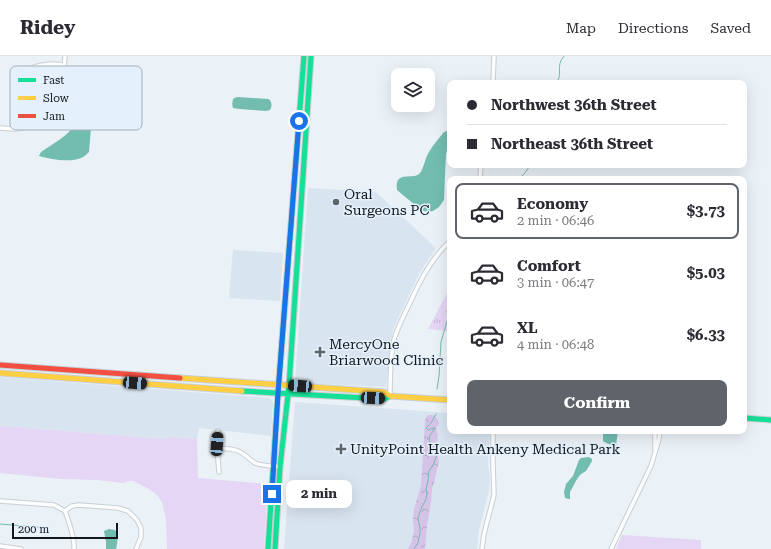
<!DOCTYPE html>
<meta charset="utf-8">
<style>
body{margin:0;font-family:"Roboto Serif",serif;background:#f2f2f3;color:#2b2b33;height:100vh;display:flex;flex-direction:column;font-size:15px;white-space:nowrap}
*{box-sizing:border-box;margin:0}
p{font-size:13px;color:#7c7c81}
.icon{flex:none;width:22px;height:22px;fill:none;stroke:currentColor;stroke-width:2;stroke-linecap:round;stroke-linejoin:round}
.map{position:relative;flex:1;overflow:hidden}
.sheet{position:absolute;left:447px;top:120px;width:300px;height:258px;display:flex;flex-direction:column;background:#fff;border-radius:8px;box-shadow:0 4px 16px #0002}
.sheet>*{flex:none}
.banner{position:absolute;left:447px;top:24px;width:300px;height:88px;border-radius:8px;box-shadow:0 4px 16px #0002;display:grid;align-content:center;height:88px;padding:0 20px;background:#fff}
.controls{position:absolute;left:391px;top:12px;display:grid;gap:8px}
.controls a{display:grid;place-items:center;width:44px;height:44px;border-radius:8px;background:#fff;box-shadow:0 4px 16px #0002;font-size:20px}
.scale{position:absolute;left:12px;bottom:10px;width:106px;box-sizing:border-box;padding-left:4px;border:2px solid #13181c;border-top:0;font-size:11px;line-height:14px;white-space:nowrap;color:#13181c;-webkit-text-stroke:3px #e4f1fd;paint-order:stroke}
.end{position:absolute;width:18px;height:18px;margin:-9px;border:5px solid #1a73e8;background:#fff;box-shadow:0 0 0 2px #fff}
.from{border-radius:50%}
.bubble{position:absolute;height:28px;border-radius:8px;background:#fff;box-shadow:0 4px 16px #0002;font-size:13px;font-weight:700;line-height:28px;text-align:center}
.car{position:absolute;width:12px;height:24px;margin:-12px -6px;border-radius:5px;box-shadow:0 0 3px 1px #0007;background:linear-gradient(#222 24%,#8ab4d8 0 40%,#222 0 76%,#8ab4d8 0 86%,#222 0)}
.banner b{display:flex;align-items:center;gap:14px;height:38px;font-size:15px}
.banner b+b{border-top:1px solid #e1e1e2}
.banner i{width:10px;height:10px;background:#2b2b33}
ul{padding:7px 0 0;list-style:none}
li{display:flex;align-items:center;gap:12px;height:56px;margin:0 8px 6px;padding:0 12px;border:2px solid transparent;border-radius:8px}
li div{flex:1}
li b{display:block;font-size:15px}
li em{font-style:normal;font-weight:700}
li.on{border-color:#5e6469}
li>.icon{width:36px;height:36px;stroke-width:1.5}
.primary-button{display:flex;gap:8px;margin-top:auto;padding:8px 20px}
.primary-button a{flex:1;height:46px;border-radius:8px;background:#5e6469;color:#fff;font-size:16px;font-weight:700;line-height:46px;text-align:center}
header{display:flex;align-items:center;gap:24px;box-sizing:border-box;height:56px;padding:0 20px;background:#fff;border-bottom:1px solid #e1e1e2}
header strong{font-size:19px}
nav{display:flex;gap:22px;margin-inline-start:auto;font-size:14px}
.map>svg:first-child{display:block}
.built{fill:#d8e4f0}
.grass{fill:#e4d6f4}
.forest{fill:url(#forest-crowns)}
.park{fill:url(#park-tufts)}
.water{fill:#72bcb0}
.lines{fill:none;stroke-linecap:round;stroke-linejoin:round}
.stream{stroke:#72bcb0;stroke-width:1}
.street-casing{stroke:#c9ced3;stroke-width:5.5}
.fast-casing{stroke:#c9ced3;stroke-width:7}
.slow-casing{stroke:#c9ced3;stroke-width:7}
.jam-casing{stroke:#c9ced3;stroke-width:7}
.street{stroke:#fcfdfe;stroke-width:3.5}
.fast{stroke:#16e098;stroke-width:5}
.slow{stroke:#ffcf43;stroke-width:5}
.jam{stroke:#f24e42;stroke-width:5}
.route{stroke:#1a73e8;stroke-width:5}
.poi-dot{fill:#5e6469;stroke:#e4f1fd;stroke-width:1.5}
.labels{text-anchor:middle;stroke-width:3;stroke-linejoin:round;paint-order:stroke}
.poi-label{font-size:14px;fill:#13181c;stroke:#e4f1fd;text-anchor:start}
.key{fill:#e4f1fd;stroke:#a5b0ba;stroke-width:1}
.key-label{font-size:11px;fill:#13181c}
</style>
<header>
<strong>Ridey</strong>
<nav><a>Map</a><a>Directions</a><a>Saved</a></nav>
</header>
<div class="map">
<svg width="771" height="493" viewBox="0 0 771 493">
<defs>
<pattern id="forest-crowns" width="20" height="18" patternUnits="userSpaceOnUse"><rect width="20" height="18" fill="#d6c3e8"/><path d="M2 6a3 3 0 1 1 6 0M12 15a3 3 0 1 1 6 0" fill="none" stroke="#b7a7c6"/></pattern>
<pattern id="park-tufts" width="24" height="20" patternUnits="userSpaceOnUse"><rect width="24" height="20" fill="#e4d6f4"/><path d="M3 7l-1-3M5 7V3M7 7l1-3M15 17l-1-3M17 17v-4M19 17l1-3" fill="none" stroke="#c3b7d1"/></pattern>
</defs>
<rect width="100%" height="100%" fill="#eaf1f7"/>
<path class="built" d="M308,132l68,4 60,56 -17,26 -25,53 -2,7 -6,53 -91,-4z
M233,194l50,3 -3,48 -51,-3z
M0,321l270,21 3,4 -2,34 -72,-8 -2,11 -26,-2 -6,2 -165,-13z
M295,346l155,11v18h40l-2,34 2,11 -1,15 -10,39 -2,19h-193z"/>
<path class="grass" d="M0,370l165,13 6,-2 26,2 1,39 70,6 -4,65h-97l-1,-30 -4,-17 -5,-7 -8,-6 -16,-8h-4l-6,2 -25,-3 -37,-1 -61,-6z
M622,479l79,5v9h-85z"/>
<path class="forest" d="M428,359h6l3,3 2,5 -3,5 2,7 -2,13 3,13 -5,22 -2,5 -1,14 -4,24 -2,23h-17l4,-8 2,-12 -1,-8 1,-12 7,-23 4,-65 1,-4z"/>
<path class="park" d="M450,232v39l-1,4 -21,-2z"/>
<path class="water" d="M238,41l30,2 2,1c2,4 2,6 0,10l-4,1 -26,-2 -7,-1c-1,-3 -1,-7 1,-10z
M90,44l3,4 -4,48c-3,3 -5,5 -8,6 -11,5 -31,1 -42,-2l2,-4c12,-8 25,-15 34,-27 5,-8 8,-19 15,-25z
M447,75l3,4v5l-4,14 -2,46 -5,7 -6,4 -5,1 -7,-2 -24,-20c-3,-21 17,-9 23,-17 4,-5 5,-15 9,-21 4,-7 10,-14 15,-20z
M603,375h15l-2,14 -2,1 -8,-3 -3,-2z
M589,401l3,2v2l-6,10c-9,4 -11,13 -16,21v7h-1l-4,-1 -1,-6 2,-8 7,-8 6,-16 2,-2z
M109,473l6,1 3,4 -1,10 -1,5h-10v-7l-2,-11z"/>
<g class="lines">
<path class="stream" d="M555,27c10,-7 -1,-16 9,-27
M519,123c4,-4 9,-9 11,-14
M437,333l2,-13 2,-34 9,-31
M0,468l48,4
M414,493l4,-6 2,-10v-5l-2,-10 3,-9 5,-10 1,-6 -1,-4 2,-8 1,-10 5,-7v-2l3,-7 -2,-5 -5,-2 -1,-2 1,-4 -1,-4 1,-3 5,-6 -2,-1 -5,2 -2,-2 5,-5 5,-9"/>
<defs>
<path id="street" d="M34,11c11,-4 19,-3 30,-2
M493,27l1,-27
M0,72c5,0 11,1 16,1 21,-2 39,-19 45,-39 3,-10 3,-23 4,-34
M480,123l1,-14
M390,340c0,-19 0,-38 4,-56 3,-11 8,-21 13,-31 12,-26 22,-48 43,-68
M218,375l-1,17 2,24
M655,375v19
M217,392c9,1 18,0 25,5 5,3 8,7 13,10 7,3 17,3 25,4
M0,445l54,4 11,6c4,11 10,27 9,38
M65,455l7,-5 7,-1 39,3 10,3 9,9 4,8v9l-5,12
M0,490l21,3
M482,493l2,-15 10,-39 -1,-32v-32
M611,493l40,-83 8,-27 1,-8"/>
<path id="fast" d="M242,335l142,8 6,-3
M744,362l27,2
M268,493l10,-156 26,-337
M275,493l5,-82 9,-81 22,-330"/>
<path id="slow" d="M0,317l242,18
M180,322l204,14 6,4 60,4"/>
<path id="jam" d="M0,309l180,13"/>
</defs>
<use href="#street" class="street-casing"/>
<use href="#fast" class="fast-casing"/>
<use href="#slow" class="slow-casing"/>
<use href="#jam" class="jam-casing"/>
<use href="#street" class="street"/>
<use href="#fast" class="fast"/>
<use href="#slow" class="slow"/>
<use href="#jam" class="jam"/>
</g>
<g class="lines">
<path class="route" d="M272,438l6,-101 21,-272"/>
</g>
<g class="poi-dot">
<circle cx="336" cy="146" r="4"/>
<path d="M318 290h4v4h4v4h-4v4h-4v-4h-4v-4h4z"/>
<path d="M339 387h4v4h4v4h-4v4h-4v-4h-4v-4h4z"/>
</g>
<g class="labels">
<g class="poi-label">
<text x="344" y="143">Oral<tspan x="344" dy="16">Surgeons PC</tspan></text>
<text x="329" y="293">MercyOne<tspan x="329" dy="16">Briarwood Clinic</tspan></text>
<text x="350" y="398">UnityPoint Health Ankeny Medical Park</text>
</g>
</g>
<rect x="10" y="10" width="132" height="64" rx="6" class="key"/>
<rect x="18" y="22" width="18" height="4" fill="#16e098"/>
<rect x="18" y="40" width="18" height="4" fill="#ffcf43"/>
<rect x="18" y="58" width="18" height="4" fill="#f24e42"/>
<g class="key-label">
<text x="43" y="28">Fast</text>
<text x="43" y="46">Slow</text>
<text x="43" y="64">Jam</text>
</g>
</svg>
<div class="controls">
<a><svg class="icon" aria-label="layers" viewBox="0 0 24 24"><path d="M12 4l9 5-9 5-9-5zM3 14l9 5 9-5"/></svg></a>
</div>
<div class="scale">200 m</div>
<i class="end from" style="left:299px;top:65px"></i>
<i class="end" style="left:272px;top:438px"></i>
<div class="bubble" style="left:286px;top:424px;width:66px">2 min</div>
<i class="car" style="left:135px;top:327px;rotate:94deg"></i>
<i class="car" style="left:300px;top:330px;rotate:274deg"></i>
<i class="car" style="left:373px;top:342px;rotate:93deg"></i>
<i class="car" style="left:217px;top:388px;rotate:4deg"></i>
<div class="banner">
<b><i class="from"></i>Northwest 36th Street</b>
<b><i></i>Northeast 36th Street</b>
</div>
<section class="sheet">
<ul>
<li class="on"><svg class="icon" aria-label="car" viewBox="0 0 24 24"><path d="M5 17H2v-5l4-1 3-4h7l3 4 3 1v5h-3M9 17h6M6 11h13"/><circle cx="7" cy="17" r="2"/><circle cx="17" cy="17" r="2"/></svg><div><b>Economy</b><p>2 min · 06:46</p></div><em>$3.73</em></li>
<li><svg class="icon" aria-label="car" viewBox="0 0 24 24"><path d="M5 17H2v-5l4-1 3-4h7l3 4 3 1v5h-3M9 17h6M6 11h13"/><circle cx="7" cy="17" r="2"/><circle cx="17" cy="17" r="2"/></svg><div><b>Comfort</b><p>3 min · 06:47</p></div><em>$5.03</em></li>
<li><svg class="icon" aria-label="car" viewBox="0 0 24 24"><path d="M5 17H2v-5l4-1 3-4h7l3 4 3 1v5h-3M9 17h6M6 11h13"/><circle cx="7" cy="17" r="2"/><circle cx="17" cy="17" r="2"/></svg><div><b>XL</b><p>4 min · 06:48</p></div><em>$6.33</em></li>
</ul>
<div class="primary-button"><a>Confirm</a></div>
</section>
</div>
